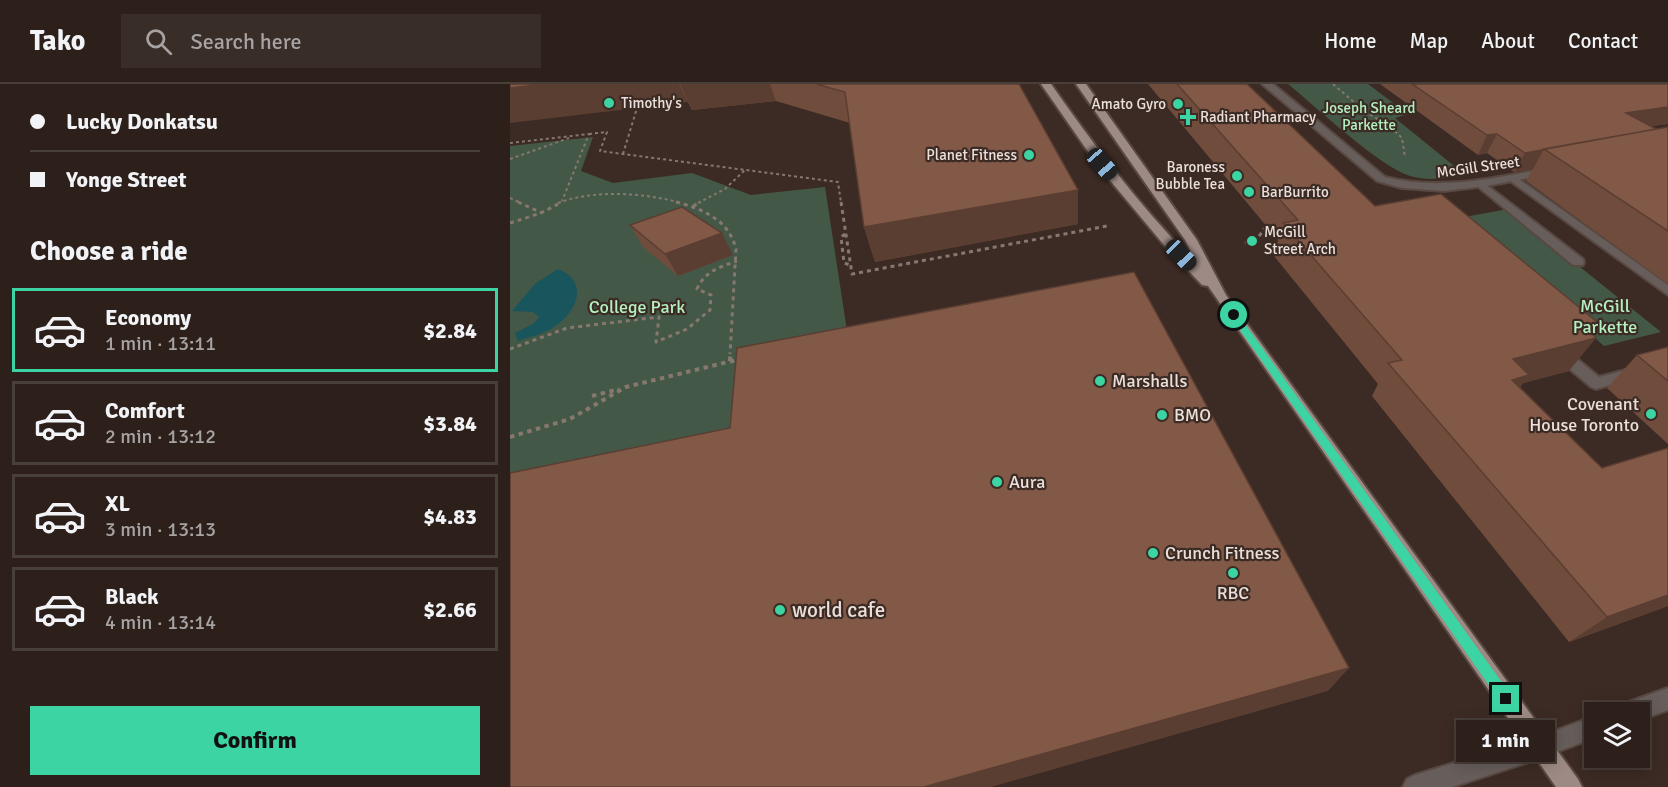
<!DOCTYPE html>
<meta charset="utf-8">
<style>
body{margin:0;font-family:Signika,sans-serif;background:#392d28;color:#f1f3f6;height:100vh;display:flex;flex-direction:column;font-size:22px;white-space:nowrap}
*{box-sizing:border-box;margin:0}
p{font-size:20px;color:#a7a3a3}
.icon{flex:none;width:33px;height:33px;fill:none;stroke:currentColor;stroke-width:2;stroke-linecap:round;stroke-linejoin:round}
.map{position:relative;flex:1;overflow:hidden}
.side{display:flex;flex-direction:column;background:#2d201b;width:510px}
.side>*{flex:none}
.banner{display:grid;align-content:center;height:132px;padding:0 30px;background:#2d201b}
.controls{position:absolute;left:1074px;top:618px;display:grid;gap:12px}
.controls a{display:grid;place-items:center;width:66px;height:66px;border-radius:0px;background:#2d201b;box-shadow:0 3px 15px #0003,0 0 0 2px #483e3a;font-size:30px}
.end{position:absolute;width:27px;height:27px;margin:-14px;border:8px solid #3dd4a3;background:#111;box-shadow:0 0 0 3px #111}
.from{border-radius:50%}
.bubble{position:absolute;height:42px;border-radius:0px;background:#2d201b;box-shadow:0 3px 15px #0003,0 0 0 2px #483e3a;font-size:20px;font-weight:700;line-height:42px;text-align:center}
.car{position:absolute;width:18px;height:36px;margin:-18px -9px;border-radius:8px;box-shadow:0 0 4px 2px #0007;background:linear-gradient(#222 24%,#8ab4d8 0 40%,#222 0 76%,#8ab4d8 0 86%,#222 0)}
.banner b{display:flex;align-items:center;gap:21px;height:57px;font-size:22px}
.banner b+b{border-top:2px solid #483e3a}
.banner i{width:15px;height:15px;background:#f1f3f6}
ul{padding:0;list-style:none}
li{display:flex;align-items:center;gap:18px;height:84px;margin:0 12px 9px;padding:0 18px;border:3px solid #483e3a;border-radius:0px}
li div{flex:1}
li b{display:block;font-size:22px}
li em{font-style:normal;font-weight:700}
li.selected{border-color:#3dd4a3}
li>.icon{width:54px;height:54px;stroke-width:1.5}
h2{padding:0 30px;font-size:27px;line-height:72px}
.primary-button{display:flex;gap:12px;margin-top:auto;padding:12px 30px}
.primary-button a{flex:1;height:69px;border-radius:0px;background:#3dd4a3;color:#111;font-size:24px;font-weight:700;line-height:69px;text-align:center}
header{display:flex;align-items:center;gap:36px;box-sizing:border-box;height:84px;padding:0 30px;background:#2d201b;border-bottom:2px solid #483e3a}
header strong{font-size:28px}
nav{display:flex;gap:33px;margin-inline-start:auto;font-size:21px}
.search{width:420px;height:54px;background:#392d28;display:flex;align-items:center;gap:15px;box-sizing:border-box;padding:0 21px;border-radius:0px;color:#a7a3a3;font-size:22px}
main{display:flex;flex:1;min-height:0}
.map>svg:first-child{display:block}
.green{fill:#435847}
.water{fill:#18555c}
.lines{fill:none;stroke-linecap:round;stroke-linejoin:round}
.service-casing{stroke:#584841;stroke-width:4}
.minor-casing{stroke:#584841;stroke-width:4}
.tertiary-casing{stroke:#584841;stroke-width:4}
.primary-casing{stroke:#584841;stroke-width:4}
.path-far2{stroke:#867771;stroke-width:2;stroke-dasharray:3 3;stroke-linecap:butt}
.path-far1{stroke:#867771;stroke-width:3;stroke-dasharray:4 4;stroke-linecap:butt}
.path{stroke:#867771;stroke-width:4;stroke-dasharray:4.5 4.5;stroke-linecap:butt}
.service{fill:#675e5b;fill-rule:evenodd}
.minor{fill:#675e5b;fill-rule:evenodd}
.tertiary{fill:#675e5b;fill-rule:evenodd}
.primary{fill:#9d8a84;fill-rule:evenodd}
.wall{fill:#704c3d}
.shaded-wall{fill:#5b3e32}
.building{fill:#825847;stroke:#5b3e32;stroke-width:1.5}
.route{fill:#3dd4a3}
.poi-dot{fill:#3dd4a3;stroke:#3c2b24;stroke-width:2}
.labels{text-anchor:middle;stroke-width:4.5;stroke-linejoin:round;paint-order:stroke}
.far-poi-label{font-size:15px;fill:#eadfda;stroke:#3c2b24;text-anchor:start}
.far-park-label{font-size:15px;fill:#b4f1c0;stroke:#3c2b24}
.far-street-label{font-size:15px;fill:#eadfda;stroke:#3c2b24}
.park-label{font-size:18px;fill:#b4f1c0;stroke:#3c2b24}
.poi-label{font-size:18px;fill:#eadfda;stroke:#3c2b24;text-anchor:start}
.near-poi-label{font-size:21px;fill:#eadfda;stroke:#3c2b24;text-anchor:start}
</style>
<header>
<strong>Tako</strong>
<div class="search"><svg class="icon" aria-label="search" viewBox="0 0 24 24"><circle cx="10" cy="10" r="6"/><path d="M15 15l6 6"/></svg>Search here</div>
<nav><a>Home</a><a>Map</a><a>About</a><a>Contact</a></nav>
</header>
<main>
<section class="side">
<div class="banner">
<b><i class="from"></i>Lucky Donkatsu</b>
<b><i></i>Yonge Street</b>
</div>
<h2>Choose a ride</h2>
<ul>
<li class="selected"><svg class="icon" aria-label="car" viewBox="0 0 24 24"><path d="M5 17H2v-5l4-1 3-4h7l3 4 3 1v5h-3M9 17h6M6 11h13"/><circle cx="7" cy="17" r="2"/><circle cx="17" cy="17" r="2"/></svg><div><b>Economy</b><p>1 min · 13:11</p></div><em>$2.84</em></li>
<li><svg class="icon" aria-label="car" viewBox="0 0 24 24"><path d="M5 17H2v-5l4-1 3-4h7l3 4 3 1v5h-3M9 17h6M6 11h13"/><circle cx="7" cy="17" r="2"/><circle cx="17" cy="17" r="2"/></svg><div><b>Comfort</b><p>2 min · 13:12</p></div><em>$3.84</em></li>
<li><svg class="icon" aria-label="car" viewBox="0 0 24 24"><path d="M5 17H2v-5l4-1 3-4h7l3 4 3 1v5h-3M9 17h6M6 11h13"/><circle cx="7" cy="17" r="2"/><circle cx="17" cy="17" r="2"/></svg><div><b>XL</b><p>3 min · 13:13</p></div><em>$4.83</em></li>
<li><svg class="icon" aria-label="car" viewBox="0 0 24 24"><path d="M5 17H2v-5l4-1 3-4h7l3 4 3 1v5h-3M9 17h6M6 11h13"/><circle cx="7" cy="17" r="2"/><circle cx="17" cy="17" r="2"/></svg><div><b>Black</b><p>4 min · 13:14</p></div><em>$2.66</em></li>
</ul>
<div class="primary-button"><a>Confirm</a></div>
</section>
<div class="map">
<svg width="1158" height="703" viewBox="0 0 1158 703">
<rect width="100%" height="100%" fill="#3c2b24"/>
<path class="green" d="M778,0h80l40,30 -13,4 69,56c-17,4 -32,7 -50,3 -29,-5 -100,-72 -126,-93z
M83,53l-12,34 32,12 79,-10 59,22 74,-8 26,170 -110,99 -231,51v-361z
M998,125l153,123 -57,14 -145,-128z"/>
<path class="water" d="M48,185c32,13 19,43 -4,58 -10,7 -25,10 -36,14l-3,-8 18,-9 6,-7 -6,-5 -21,-1 23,-27z"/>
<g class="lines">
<defs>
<path id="service" d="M1003,91l155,110v10l-159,-115v-4z
M970,96l103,79 1,3 -1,3h-10l-97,-80v-4z
M1061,273l5,1 23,19 69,-18v10l-72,20 -5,-2 -25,-21 -2,-4z"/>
<path id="minor" d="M752,0h11l112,93c55,14 109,1 164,-9l5,3 -5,3 -63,12 -42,5 -42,-3 -25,-7z"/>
<path id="tertiary" d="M1158,604v22l-28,10v-8h-20l3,-8z
M1084,632v22l-53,20 -89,29h-49l4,-8 8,-4 126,-39z"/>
<path id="primary" d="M531,0h10c45,64 91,125 146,180l-12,-24 -109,-156h10l111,156 29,55 352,484 4,8h-26l-348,-501 -6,-1 -38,-40 -66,-79z"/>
</defs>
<use href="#service" class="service-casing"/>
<use href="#minor" class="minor-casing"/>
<use href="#tertiary" class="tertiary-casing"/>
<use href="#primary" class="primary-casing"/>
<path class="path-far2" d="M823,0l30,26 26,16 13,12 3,19
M79,50l18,-2 -7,19 238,31 3,21
M0,59l79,-9 -27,67
M113,70l14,-46
M0,75l59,-21
M0,114l11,5
M48,119c38,-14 86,-10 124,0
M188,119l27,-14 21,-20"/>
<path class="path-far1" d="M8,118l24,11
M166,118c27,7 53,18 60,47l-6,105
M331,118l11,72 255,-48
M183,122l8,-4
M0,139l31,-10 21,-11
M335,150l-4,3 3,26 6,2
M735,159l13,-5 6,-9 8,-1
M0,265l57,-21 92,-11 -3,25 31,-13 23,-19 1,-15 -14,-6c8,-18 23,-22 40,-28"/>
<path class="path" d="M220,277v-9
M82,312l27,-7
M0,353l60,-18 56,-32 114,-28"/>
<use href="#service" class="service"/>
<use href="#minor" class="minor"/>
<use href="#tertiary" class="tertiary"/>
<use href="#primary" class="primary"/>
</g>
<path class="wall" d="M0,0h509l59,140 -203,38 -11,-35 -14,-104 -74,-22 -84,9 -4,-8z
M638,0h99l128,122 222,116 -7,8 -21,41 -46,12 -3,4 82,81 66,-20v158l-99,36 -197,-246 6,-12 -104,-128 4,-16z
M870,0h288v40l-18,2 6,3 12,-2v157l-142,-103 7,-12 -19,3 -27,-19 -9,2z
M120,141l103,30 -55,21 -35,-29z
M1158,263v97l-61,-56 30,-33z"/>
<path class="shaded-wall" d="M35,0h134l9,18 -178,21v-35z
M170,0h90l6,17 -84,9z
M1158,23v17l-54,8 12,-19z
M987,50l-10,19 -9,2 9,-20z
M1034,65l-11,20 -19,3 11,-19z
M568,106v34l-203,38 -11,-35z
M212,149l11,22 -55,21 -13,-22z
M1087,238l-16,20 15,-4 -27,33 -46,12 -19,25 9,-49 75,-31z
M1158,511v11l-99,36 38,-25z
M839,584l-21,23 -337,96h-67z"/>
<path class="building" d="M0,0h35l-35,4z
M306,0h203l59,106 -214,37 -19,-135z
M667,0h70l128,122 66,-12 156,128 -9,6 8,10 -83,21 16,16 -17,5 90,88 66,-20v147l-61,22 -219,-254 14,-3 -119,-137 15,-3z
M902,0h256v23l-42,6 30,16 -131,24 -28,-19 -10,1z
M1158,43v104l-124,-82z
M172,123l40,26 -57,21 -35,-29z
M624,188l215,396 -425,119h-414v-314l220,-45 7,-80z
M1158,263v34l-31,-26z"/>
<path class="route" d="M721,229h6l274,382 2,4 -2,5 -5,2 -4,-2 -271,-387z"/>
<g class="poi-dot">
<circle cx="99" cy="19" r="6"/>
<circle cx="668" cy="20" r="6"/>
<path d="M675 24h6v6h6v6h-6v6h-6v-6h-6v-6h6z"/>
<circle cx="519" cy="71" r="6"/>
<circle cx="727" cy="92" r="6"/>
<circle cx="739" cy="108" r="6"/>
<circle cx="742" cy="157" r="6"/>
<circle cx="590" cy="297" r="6"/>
<circle cx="1141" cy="330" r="6"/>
<circle cx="652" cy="331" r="6"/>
<circle cx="487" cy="398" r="6"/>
<circle cx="643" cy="469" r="6"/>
<circle cx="723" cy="489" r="6"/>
<circle cx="270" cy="526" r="6"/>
</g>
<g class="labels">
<g class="far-poi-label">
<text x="111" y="24">Timothy's</text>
<text x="656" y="25" text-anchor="end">Amato Gyro</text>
<text x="690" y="38">Radiant Pharmacy</text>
<text x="507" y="76" text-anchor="end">Planet Fitness</text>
<text x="715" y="88" text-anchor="end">Baroness<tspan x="715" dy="17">Bubble Tea</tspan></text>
<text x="751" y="113">BarBurrito</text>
<text x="754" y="153">McGill<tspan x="754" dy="17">Street Arch</tspan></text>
</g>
<g class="far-park-label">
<text x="859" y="29">Joseph Sheard<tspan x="859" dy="17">Parkette</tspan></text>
</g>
<g class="far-street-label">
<text transform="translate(968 83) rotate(-8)" y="5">McGill Street</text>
</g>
<g class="park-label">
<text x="1095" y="228">McGill<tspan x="1095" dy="21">Parkette</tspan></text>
<text x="127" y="229">College Park</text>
</g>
<g class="poi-label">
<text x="602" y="303">Marshalls</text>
<text x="1129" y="326" text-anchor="end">Covenant<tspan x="1129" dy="21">House Toronto</tspan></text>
<text x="664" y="337">BMO</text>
<text x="499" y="404">Aura</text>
<text x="655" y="475">Crunch Fitness</text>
<text x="723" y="515" text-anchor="middle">RBC</text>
</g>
<g class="near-poi-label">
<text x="282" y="533">world cafe</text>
</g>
</g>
</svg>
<div class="controls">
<a><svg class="icon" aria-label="layers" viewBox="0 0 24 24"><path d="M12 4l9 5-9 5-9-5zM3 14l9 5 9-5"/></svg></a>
</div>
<i class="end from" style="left:724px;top:231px"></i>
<i class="end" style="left:996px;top:615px"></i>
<div class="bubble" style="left:946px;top:636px;width:99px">1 min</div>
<i class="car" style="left:592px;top:80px;rotate:139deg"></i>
<i class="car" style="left:671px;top:171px;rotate:136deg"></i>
</div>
</main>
